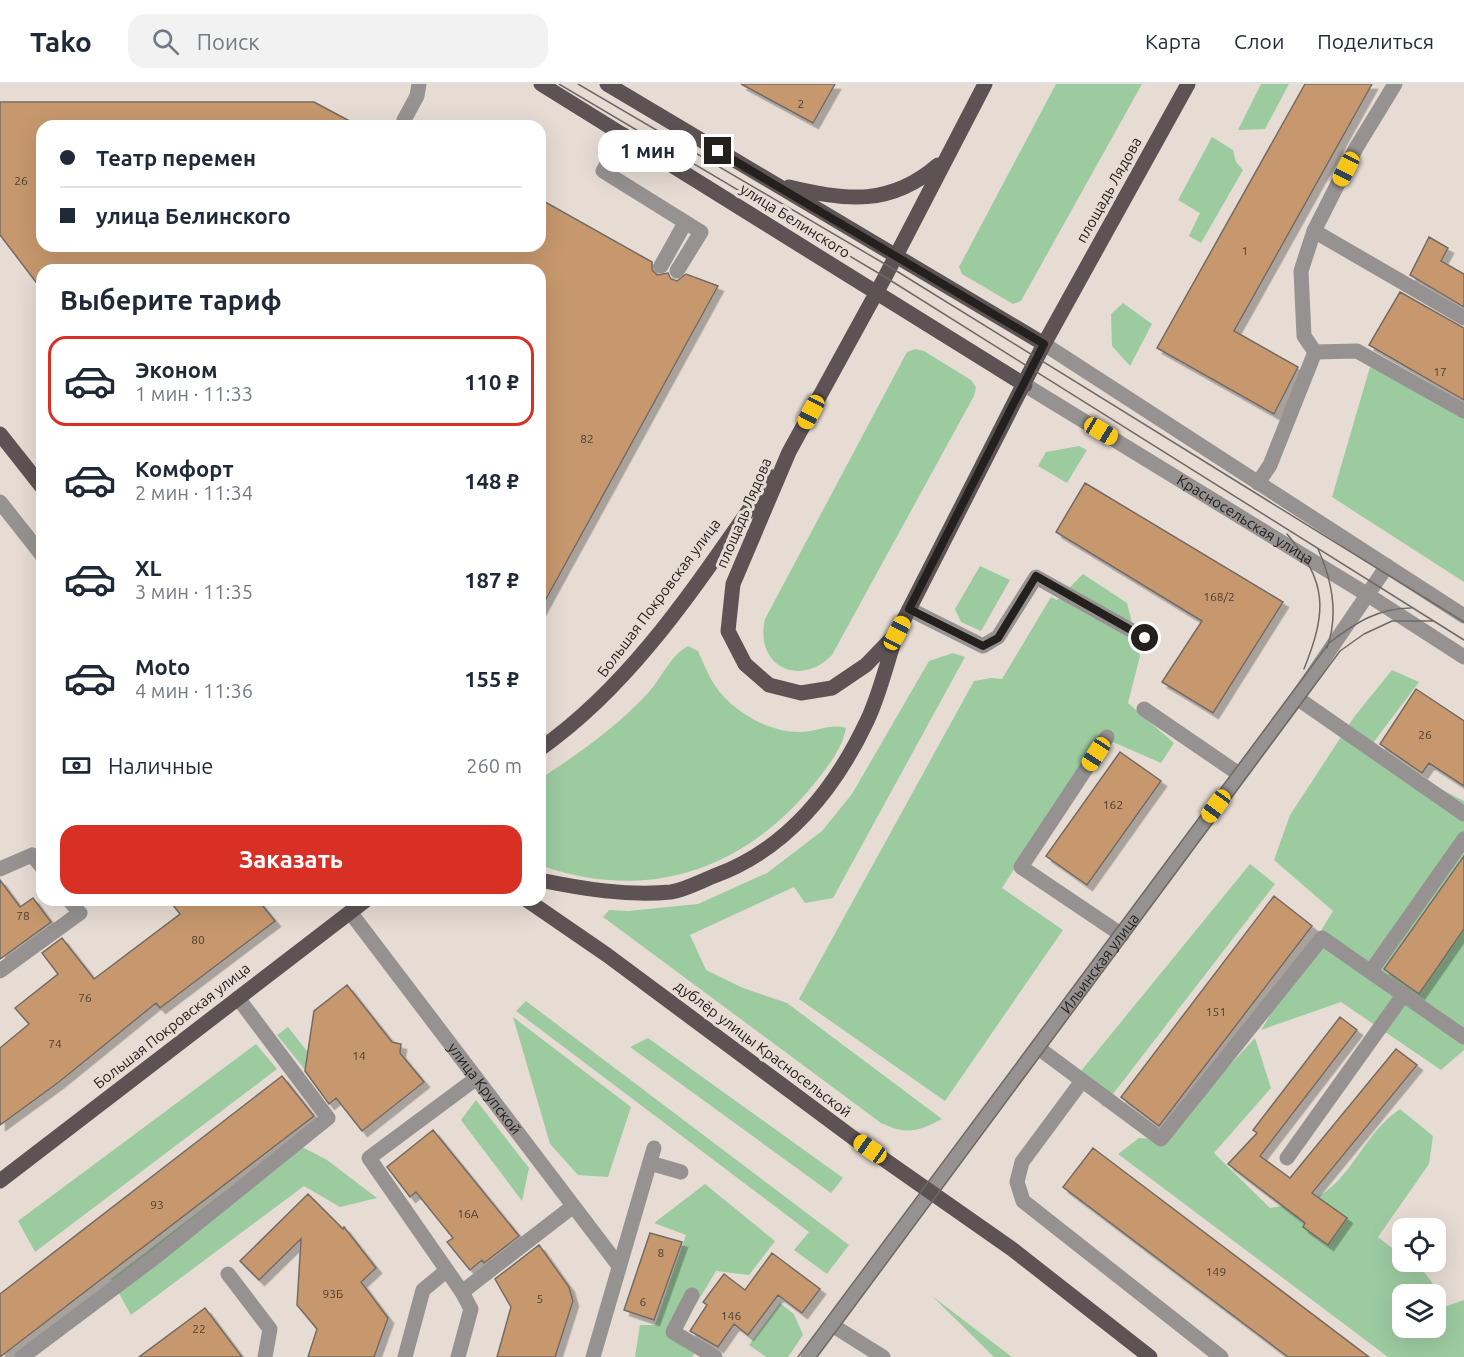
<!DOCTYPE html>
<html lang="ru">
<meta charset="utf-8">
<style>
body{margin:0;font-family:Ubuntu,sans-serif;background:#f2f2f3;color:#1f2937;height:100vh;display:flex;flex-direction:column;font-size:22px;white-space:nowrap}
*{box-sizing:border-box;margin:0}
p{font-size:20px;color:#747a83}
.icon{flex:none;width:33px;height:33px;fill:none;stroke:currentColor;stroke-width:2;stroke-linecap:round;stroke-linejoin:round}
.map{position:relative;flex:1;overflow:hidden}
.panel{position:absolute;left:36px;top:180px;width:510px;height:642px;display:flex;flex-direction:column;background:#fff;border-radius:18px;box-shadow:0 6px 24px #0002}
.panel>*{flex:none}
.hud{position:absolute;left:36px;top:36px;width:510px;height:132px;border-radius:18px;box-shadow:0 6px 24px #0002;display:grid;align-content:center;height:132px;padding:0 24px;background:#fff}
.buttons{position:absolute;left:1392px;top:1134px;display:grid;gap:12px}
.buttons a{display:grid;place-items:center;width:54px;height:54px;border-radius:12px;background:#fff;box-shadow:0 6px 24px #0002;font-size:30px}
.end{position:absolute;width:27px;height:27px;margin:-14px;border:8px solid #23201d;background:#fff;box-shadow:0 0 0 3px #fff}
.from{border-radius:50%}
.bubble{position:absolute;height:42px;border-radius:18px;background:#fff;box-shadow:0 6px 24px #0002;font-size:20px;font-weight:700;line-height:42px;text-align:center}
.car{position:absolute;width:18px;height:36px;margin:-18px -9px;border-radius:8px;box-shadow:0 0 4px 2px #0007;background:linear-gradient(#f5c518 24%,#345 0 40%,#f5c518 0 76%,#345 0 86%,#f5c518 0)}
.hud b{display:flex;align-items:center;gap:21px;height:57px;font-size:22px}
.hud b+b{border-top:2px solid #e0e1e3}
.hud i{width:15px;height:15px;background:#1f2937}
ul{padding:0;list-style:none}
li{display:flex;align-items:center;gap:18px;height:90px;margin:0 12px 9px;padding:0 12px;border:3px solid transparent;border-radius:18px}
li div{flex:1}
li b{display:block;font-size:22px}
li em{font-style:normal;font-weight:700}
li.current{border-color:#d93025}
li>.icon{width:54px;height:54px;stroke-width:1.5}
h2{padding:0 24px;font-size:27px;line-height:72px}
.pay{display:flex;align-items:center;gap:15px;height:66px;padding:0 24px;font-size:22px}
.pay p{margin-inline-start:auto}
.button{display:flex;gap:12px;margin-top:auto;padding:12px 24px}
.button a{flex:1;height:69px;border-radius:18px;background:#d93025;color:#fff;font-size:24px;font-weight:700;line-height:69px;text-align:center}
header{display:flex;align-items:center;gap:36px;box-sizing:border-box;height:84px;padding:0 30px;background:#fff;border-bottom:2px solid #e0e1e3}
header strong{font-size:28px}
nav{display:flex;gap:33px;margin-inline-start:auto;font-size:21px}
.search{width:420px;height:54px;background:#f2f2f3;display:flex;align-items:center;gap:15px;box-sizing:border-box;padding:0 21px;border-radius:18px;color:#747a83;font-size:22px}
.map>svg:first-child{display:block}
.green{fill:#9dcba0;fill-rule:evenodd}
.building{fill:#c7986e;stroke:#746b64;stroke-width:1.5;filter:url(#shadow)}
.lines{fill:none;stroke-linecap:round;stroke-linejoin:round}
.minor{stroke:#979292;stroke-width:15}
.major{stroke:#5d5355;stroke-width:15}
.tram{stroke:#6e6964;stroke-width:1.5}
.route{stroke:#23201d;stroke-width:8}
.labels{text-anchor:middle;stroke-width:6;stroke-linejoin:round;paint-order:stroke}
.number-label{font-size:12px;fill:#4c3e31}
.street-label{font-size:15px;fill:#23201d;stroke:#e6dcd4}
</style>
<header>
<strong>Tako</strong>
<div class="search"><svg class="icon" aria-label="search" viewBox="0 0 24 24"><circle cx="10" cy="10" r="6"/><path d="M15 15l6 6"/></svg>Поиск</div>
<nav><a>Карта</a><a>Слои</a><a>Поделиться</a></nav>
</header>
<div class="map">
<svg width="1464" height="1273" viewBox="0 0 1464 1273">
<defs>
<filter id="shadow"><feDropShadow dx="5.5" dy="5.5" stdDeviation="0" flood-color="#0004"/></filter>
</defs>
<rect width="100%" height="100%" fill="#e6dcd4"/>
<path class="green" d="M1056,0h86l-121,217 -8,3 -51,-30 -3,-7z
M1261,0h28l-24,45 -27,1z
M1212,53l21,13 3,12 7,8 -42,73 -12,-7 11,-23 -22,-13z
M1123,219l29,21 -22,42 -18,-20 -1,-32z
M915,265l9,2 47,29 5,7 -2,9 -142,259c-33,34 -78,10 -67,-36l142,-267z
M1370,283l94,50v165l-132,-85z
M1079,362l8,4 -20,33 -29,-17 8,-14z
M980,482l30,14 -29,51 -20,-9 -6,-13z
M1083,490l44,29 13,53 -12,47 46,40 -13,20 -48,-21 -63,71 -48,75 61,42 -118,171 -146,-102 175,-318 17,-3 11,1 49,-82 6,3z
M688,562l10,5c5,11 10,24 16,33 17,27 55,49 87,48 14,0 31,-9 45,-4 -4,23 -23,45 -37,62 -71,83 -166,112 -269,75v-86c38,-25 78,-53 109,-87 13,-15 21,-36 39,-46z
M953,569l12,4 -132,241 -28,5 -11,-16 -104,48 16,35 37,18 44,15 155,116c-25,13 -35,16 -61,4l-278,-206 6,-7 19,1 70,-7 69,-31 55,-42 30,-37 77,-133z
M1392,586l27,12 -52,69 97,50v249l-23,20 -100,-68 -80,28 72,-119 -59,-51 16,-45 64,-98z
M1250,780l25,20 -172,223 -22,-36z
M526,917l323,244 -22,29 -33,-24 15,-18 -293,-221z
M513,933l118,90 -23,70 -30,-2 -28,-31z
M288,943l33,42 -10,8 -34,-42z
M648,954l195,140 -12,15 -201,-146z
M1255,954l16,50 -57,65 56,55c14,-3 33,-3 45,-10 36,-17 48,-64 85,-89l33,27 -4,28 -51,73 24,19v6c23,0 35,28 42,45l20,-7v57h-76l-270,-203 21,-16 22,1zM1402,1210h34v34h-34z
M256,960l21,25 -242,183 -17,-31z
M476,1016l53,68 -7,33 -61,-81z
M291,1057l36,19 50,38 -37,9 -36,-21 -173,129 -20,-36z
M705,1100l70,57 -26,34 -33,-4 -36,60 18,18 -6,8h-57l5,-32h15l31,-90 -32,-12z
M932,1212l80,61h-18z
M780,1219l14,11 9,21 -15,22h-22l-17,-12z"/>
<path class="building" d="M741,0h94l-22,39z
M1305,0h67l-138,247 64,36 -24,47 -117,-66z
M0,18h314l45,24h-317v120h498v-47l112,63v8l5,5 11,-2 3,6 6,2 9,-7 32,12 -178,324v-340h-498v20l-42,-55z
M1429,153l19,11 -7,13 23,13v33l-54,-32z
M1400,208l64,36v72l-95,-55z
M1085,399l198,119 -70,111 -51,-31 40,-61 -146,-89z
M1416,605l48,32v65l-35,-23 -7,10 -42,-29z
M1120,668l41,29 -74,104 -41,-29z
M1464,772v73l-45,65 -35,-25z
M0,796l20,27 13,-9 18,24 -51,37z
M1274,812l38,30 -153,200 -38,-29z
M169,816h89l17,21 -115,87 -4,-5 -97,79 -59,43v-77l29,-24 -14,-16 43,-34 -16,-21 20,-15 32,41 86,-65z
M347,901l45,57 9,2 -1,9 24,29 -62,49 -26,-33 -7,6 -24,-33 9,-60z
M1340,933l17,13 -97,126 30,22 106,-129 21,16 -105,128 35,25 -19,27 -25,-18 2,-4 -77,-59 29,-31 -4,-3z
M282,992l32,40 -314,241v-63z
M433,1046l86,106 -35,27 -2,-3 -12,10 -23,-28 6,-4 -37,-46 -6,5 -23,-30z
M1093,1064l276,209h-81l-225,-170z
M308,1110l35,35 1,-2 32,41 -15,14 27,36 -14,39h-66l9,-28 -20,-24 4,-66 -42,41 -19,-19z
M650,1149l32,9 -28,78 -30,-10z
M539,1161l30,42 4,14 -18,56h-58l14,-50 -16,-28z
M772,1169l48,36 -18,24 -24,-18 -30,40 -14,-11 -16,23 -28,-16 17,-26 -4,-3 21,-28 21,16z
M205,1224l37,49h-103z"/>
<g class="lines">
<g class="minor">
<path d="M404,36l13,-24 2,-12"/>
<path d="M624,51l-21,36 98,61 -24,39"/>
<path d="M1314,147l150,87"/>
<path d="M661,182l24,-43"/>
<path d="M1044,260l420,272"/>
<path d="M1315,268l42,-1 107,60"/>
<path id="s1" d="M1025,301l343,210 96,62"/>
<path d="M1258,399l12,-18 45,-113 -11,-16 -3,-65 13,-40 42,-83 39,-64"/>
<path d="M0,418l42,53"/>
<path d="M909,525l74,37 15,-9 38,-60 109,61"/>
<path d="M1297,614l167,116"/>
<path d="M1144,625l95,65"/>
<path d="M1107,653l-86,130 101,68"/>
<path d="M0,785l32,-14 10,12"/>
<path id="s2" d="M350,828l269,354"/>
<path d="M0,887l80,-58 -11,-13"/>
<path d="M1371,887l93,-132"/>
<path d="M1037,963l124,92 161,-201 142,99"/>
<path d="M474,996l-105,78 93,134 110,-85"/>
<path d="M1082,997l-60,81 -5,20 6,19 198,156"/>
<path d="M1287,1074l117,-164"/>
<path d="M650,1079l31,9"/>
<path d="M228,1190l42,55 -5,28"/>
<path d="M692,1211l-19,37 42,25"/>
<path d="M832,1241l51,32"/>
<path d="M22,1273l136,-102 170,-137 -90,-120"/>
<path d="M405,1273l18,-67 23,-19"/>
<path d="M458,1273l13,-48 -9,-17"/>
<path d="M593,1273l61,-209"/>
<path id="s3" d="M808,1273l489,-659 90,-132"/>
</g>
<path class="major" d="M541,0l484,301
M607,0l437,260
M985,0l-100,193 -96,175 -56,132 -5,47 17,33 24,21 32,8 31,-5 34,-23 31,-32 147,-289 144,-260
M789,103c57,14 102,19 149,-22
M0,350l42,53
M540,665c98,-69 163,-175 232,-272
M540,796c43,9 87,16 131,12 14,-2 30,-11 43,-16 72,-26 121,-87 153,-155 12,-25 19,-55 28,-82
M527,816l80,55 245,182 160,112 138,108
M0,1097l366,-281"/>
<path class="tram" d="M559,0l326,193 579,363
M578,0l312,183 574,355
M1287,450c41,49 40,77 17,135
M1318,465c14,31 21,65 9,99
M798,1273l531,-714c26,-20 49,-35 82,-35
M817,1273l523,-706 24,-17 28,-13h42"/>
</g>
<g class="lines">
<path class="route" d="M718,67l326,193 -135,265 74,37 15,-8 38,-62 109,62"/>
</g>
<g class="labels">
<g class="number-label">
<text x="801" y="24">2</text>
<text x="21" y="101">26</text>
<text x="1245" y="171">1</text>
<text x="1440" y="292">17</text>
<text x="587" y="359">82</text>
<text x="1219" y="517">168/2</text>
<text x="1425" y="655">26</text>
<text x="1113" y="725">162</text>
<text x="23" y="836">78</text>
<text x="198" y="860">80</text>
<text x="85" y="918">76</text>
<text x="1216" y="932">151</text>
<text x="55" y="964">74</text>
<text x="359" y="976">14</text>
<text x="157" y="1125">93</text>
<text x="468" y="1134">16А</text>
<text x="661" y="1173">8</text>
<text x="1216" y="1192">149</text>
<text x="333" y="1214">93Б</text>
<text x="540" y="1219">5</text>
<text x="643" y="1222">6</text>
<text x="731" y="1236">146</text>
<text x="199" y="1249">22</text>
</g>
<g class="street-label">
<text transform="translate(1109 106) rotate(-61)" y="5">площадь Лядова</text>
<text transform="translate(795 137) rotate(32)" y="5">улица Белинского</text>
<text transform="translate(744 429) rotate(-67)" y="5">площадь Лядова</text>
<text dy="5" stroke="none"><textPath href="#s1" startOffset="258">Красносельская улица</textPath></text>
<text transform="translate(659 514) rotate(-53)" y="5">Большая Покровская улица</text>
<text dy="5" stroke="none"><textPath href="#s3" startOffset="490">Ильинская улица</textPath></text>
<text transform="translate(172 942) rotate(-38)" y="5">Большая Покровская улица</text>
<text transform="translate(763 965) rotate(37)" y="5">дублёр улицы Красносельской</text>
<text dy="5" stroke="none"><textPath href="#s2" startOffset="222">улица Крупской</textPath></text>
</g>
</g>
</svg>
<div class="buttons">
<a><svg class="icon" aria-label="locate" viewBox="0 0 24 24"><circle cx="12" cy="12" r="6"/><path d="M12 2v4M12 18v4M2 12h4M18 12h4"/></svg></a>
<a><svg class="icon" aria-label="layers" viewBox="0 0 24 24"><path d="M12 4l9 5-9 5-9-5zM3 14l9 5 9-5"/></svg></a>
</div>
<i class="end from" style="left:1145px;top:554px"></i>
<i class="end" style="left:718px;top:67px"></i>
<div class="bubble" style="left:598px;top:46px;width:99px">1 мин</div>
<i class="car" style="left:1346px;top:85px;rotate:207deg"></i>
<i class="car" style="left:811px;top:328px;rotate:208deg"></i>
<i class="car" style="left:1101px;top:347px;rotate:121deg"></i>
<i class="car" style="left:897px;top:549px;rotate:28deg"></i>
<i class="car" style="left:1096px;top:670px;rotate:213deg"></i>
<i class="car" style="left:1216px;top:722px;rotate:216deg"></i>
<i class="car" style="left:870px;top:1065px;rotate:305deg"></i>
<div class="hud">
<b><i class="from"></i>Театр перемен</b>
<b><i></i>улица Белинского</b>
</div>
<section class="panel">
<h2>Выберите тариф</h2>
<ul>
<li class="current"><svg class="icon" aria-label="car" viewBox="0 0 24 24"><path d="M5 17H2v-5l4-1 3-4h7l3 4 3 1v5h-3M9 17h6M6 11h13"/><circle cx="7" cy="17" r="2"/><circle cx="17" cy="17" r="2"/></svg><div><b>Эконом</b><p>1 мин · 11:33</p></div><em>110 ₽</em></li>
<li><svg class="icon" aria-label="car" viewBox="0 0 24 24"><path d="M5 17H2v-5l4-1 3-4h7l3 4 3 1v5h-3M9 17h6M6 11h13"/><circle cx="7" cy="17" r="2"/><circle cx="17" cy="17" r="2"/></svg><div><b>Комфорт</b><p>2 мин · 11:34</p></div><em>148 ₽</em></li>
<li><svg class="icon" aria-label="car" viewBox="0 0 24 24"><path d="M5 17H2v-5l4-1 3-4h7l3 4 3 1v5h-3M9 17h6M6 11h13"/><circle cx="7" cy="17" r="2"/><circle cx="17" cy="17" r="2"/></svg><div><b>XL</b><p>3 мин · 11:35</p></div><em>187 ₽</em></li>
<li><svg class="icon" aria-label="car" viewBox="0 0 24 24"><path d="M5 17H2v-5l4-1 3-4h7l3 4 3 1v5h-3M9 17h6M6 11h13"/><circle cx="7" cy="17" r="2"/><circle cx="17" cy="17" r="2"/></svg><div><b>Moto</b><p>4 мин · 11:36</p></div><em>155 ₽</em></li>
</ul>
<div class="pay"><svg class="icon" aria-label="cash" viewBox="0 0 24 24"><path d="M3 7h18v10H3z"/><circle cx="12" cy="12" r="2"/></svg>Наличные<p>260 m</p></div>
<div class="button"><a>Заказать</a></div>
</section>
</div>
